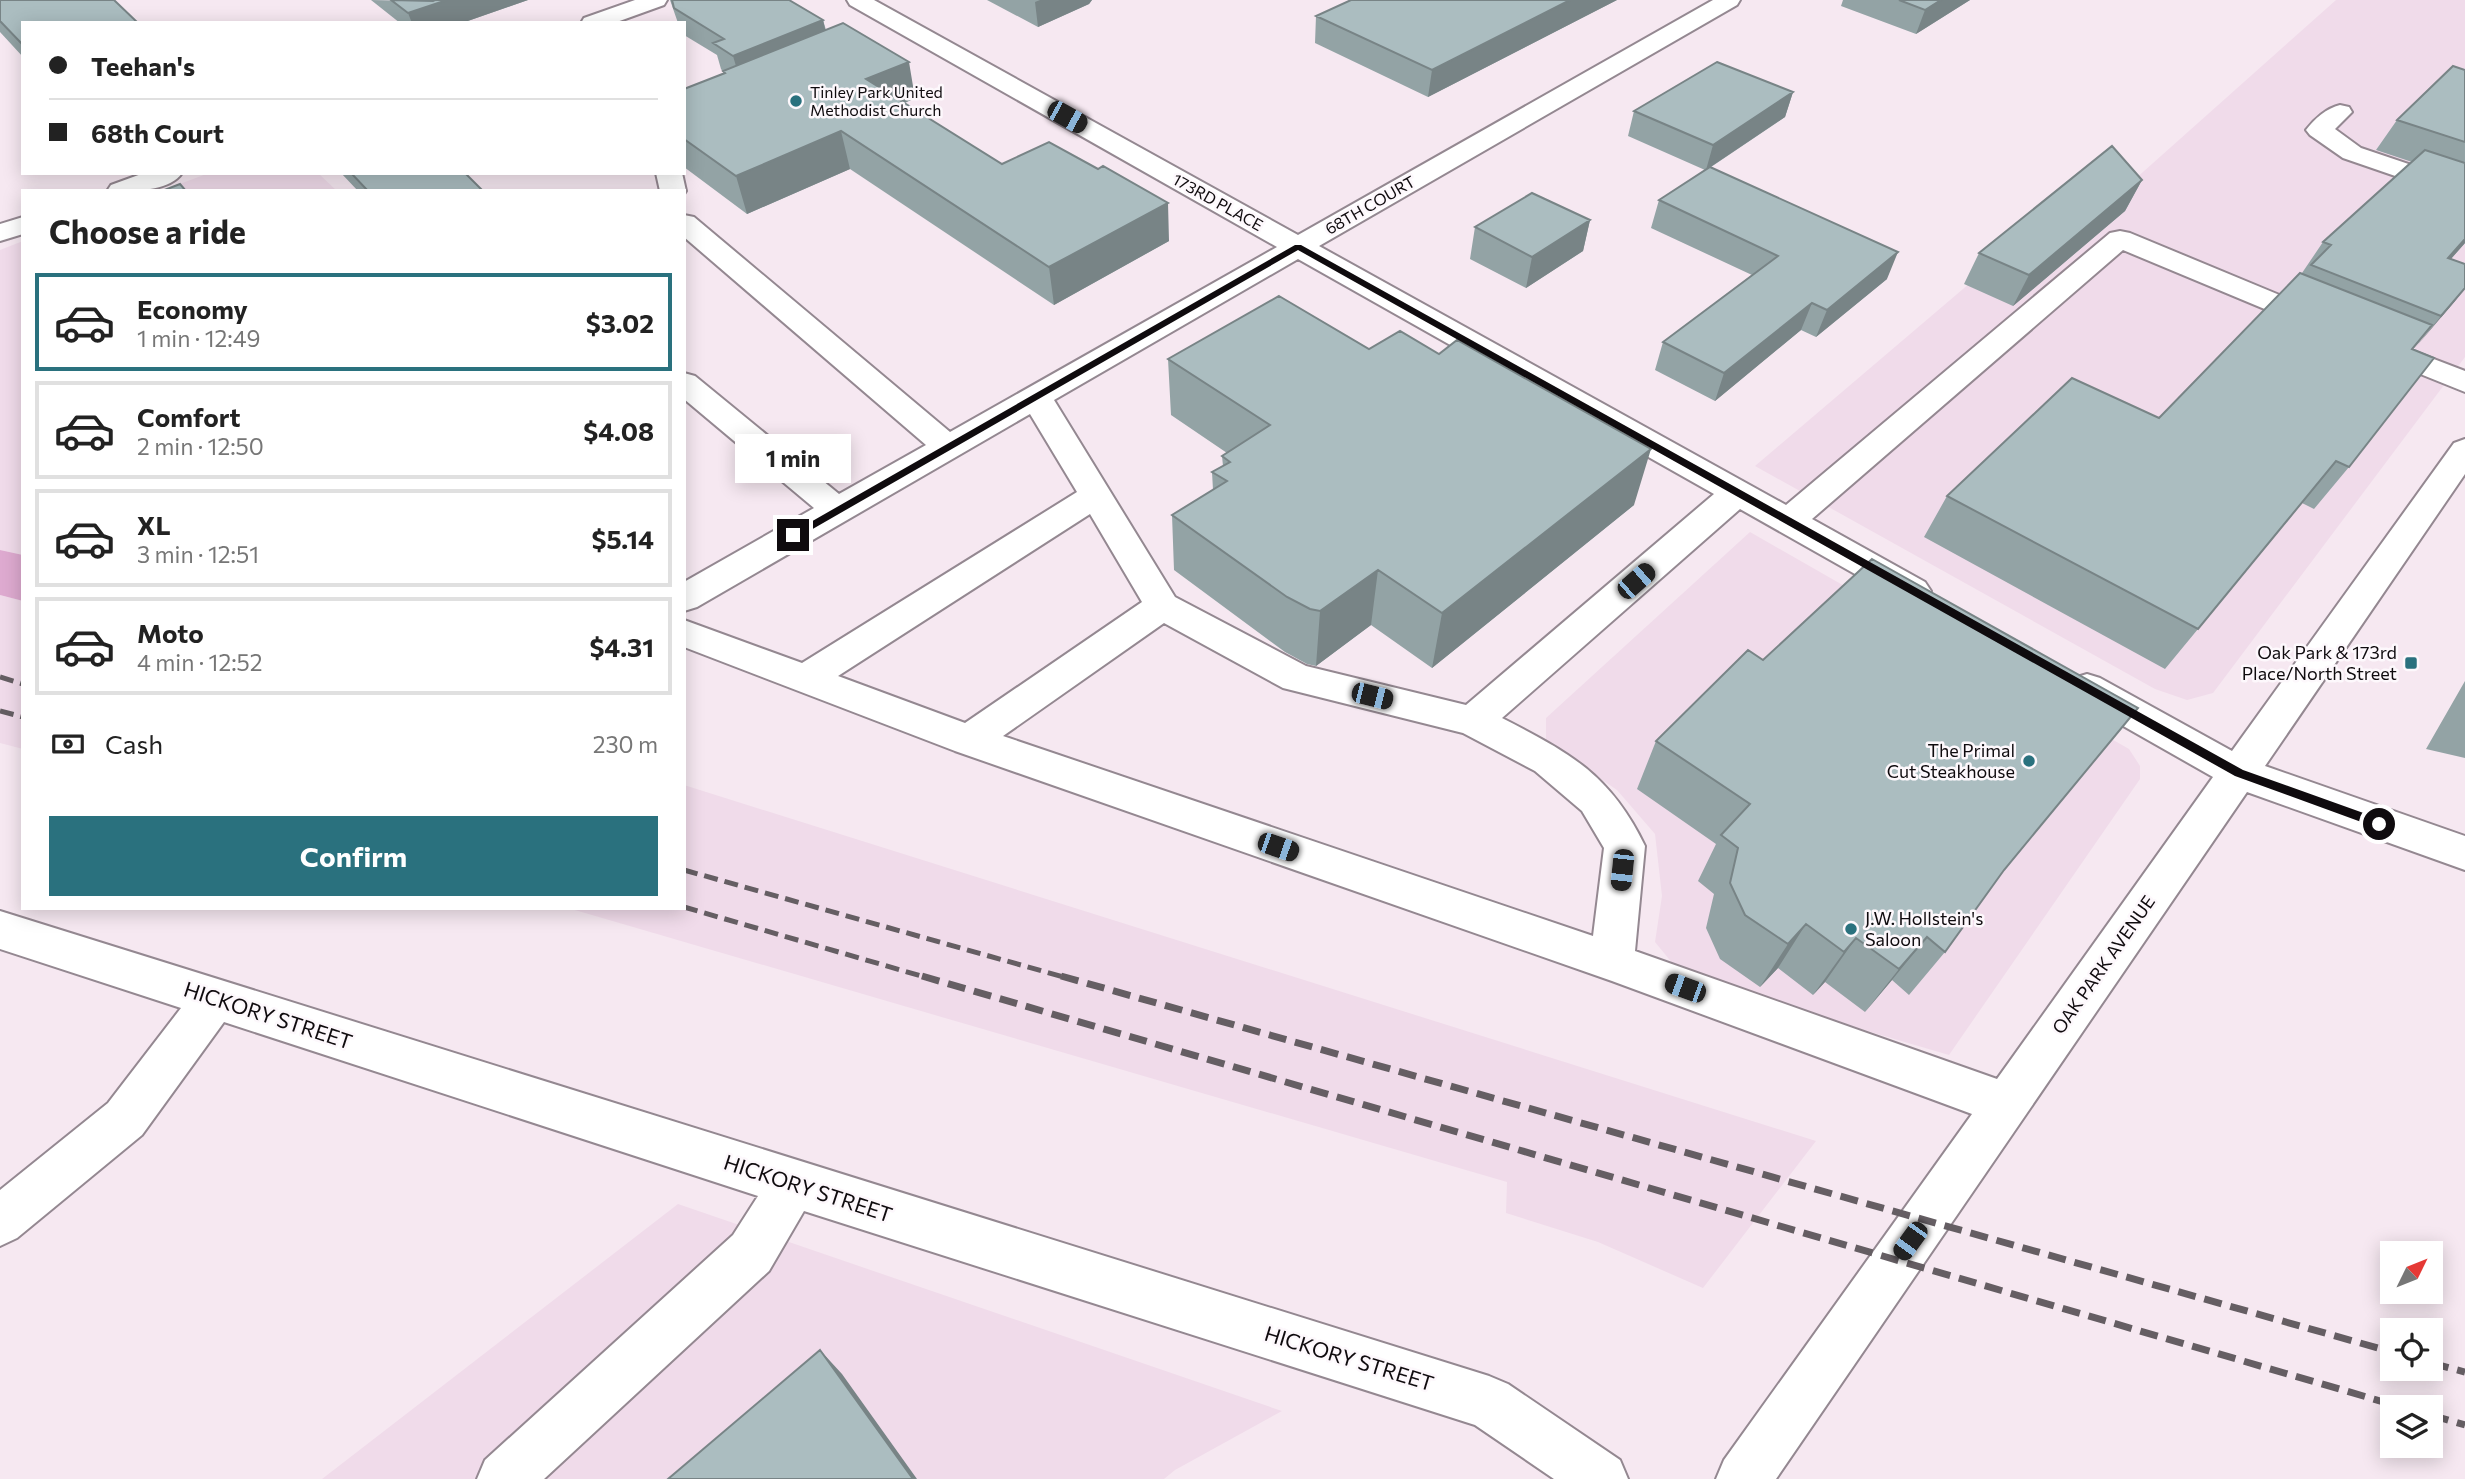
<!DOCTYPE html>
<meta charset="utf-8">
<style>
body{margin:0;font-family:Commissioner,sans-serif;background:#f6f6f6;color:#222;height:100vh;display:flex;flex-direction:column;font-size:26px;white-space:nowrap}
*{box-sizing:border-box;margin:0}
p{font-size:23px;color:#767676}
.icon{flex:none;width:38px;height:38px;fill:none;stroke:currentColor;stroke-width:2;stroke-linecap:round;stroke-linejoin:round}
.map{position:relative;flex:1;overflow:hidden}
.side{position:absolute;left:21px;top:189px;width:665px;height:721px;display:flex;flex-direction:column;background:#fff;border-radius:0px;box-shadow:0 4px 18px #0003}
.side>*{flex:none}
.top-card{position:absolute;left:21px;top:21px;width:665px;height:154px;border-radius:0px;box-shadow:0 4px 18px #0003;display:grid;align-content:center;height:154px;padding:0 28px;background:#fff}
.needle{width:46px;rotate:47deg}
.controls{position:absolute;left:2380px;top:1241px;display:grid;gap:14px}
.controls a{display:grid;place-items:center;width:63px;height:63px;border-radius:0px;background:#fff;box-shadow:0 4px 18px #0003;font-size:35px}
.end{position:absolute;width:32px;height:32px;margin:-16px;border:9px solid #0f0b0e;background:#fff;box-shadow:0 0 0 4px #fff}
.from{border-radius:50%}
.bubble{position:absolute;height:49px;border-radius:0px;background:#fff;box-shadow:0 4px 18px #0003;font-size:23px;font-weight:700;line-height:49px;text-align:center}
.car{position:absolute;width:21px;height:42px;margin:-21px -10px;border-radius:9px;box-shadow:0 0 5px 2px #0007;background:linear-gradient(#222 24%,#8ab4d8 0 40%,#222 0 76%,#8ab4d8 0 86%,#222 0)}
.top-card b{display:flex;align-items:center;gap:24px;height:66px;font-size:26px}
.top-card b+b{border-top:2px solid #e0e0e0}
.top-card i{width:18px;height:18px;background:#222}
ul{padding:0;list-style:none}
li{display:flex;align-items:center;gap:21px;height:98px;margin:0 14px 10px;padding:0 14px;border:4px solid #e0e0e0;border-radius:0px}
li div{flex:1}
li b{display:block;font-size:26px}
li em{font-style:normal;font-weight:700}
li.active{border-color:#2a717e}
li>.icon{width:63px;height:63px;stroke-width:1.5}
h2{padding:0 28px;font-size:32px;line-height:84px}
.pay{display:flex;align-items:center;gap:18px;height:77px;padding:0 28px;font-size:26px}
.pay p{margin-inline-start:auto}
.button{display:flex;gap:14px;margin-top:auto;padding:14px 28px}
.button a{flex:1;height:80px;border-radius:0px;background:#2a717e;color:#fff;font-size:28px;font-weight:700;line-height:80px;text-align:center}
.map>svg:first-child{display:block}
.built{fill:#f0dbea}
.green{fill:#deaad0}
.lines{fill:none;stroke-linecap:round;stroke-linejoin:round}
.minor-casing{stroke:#948891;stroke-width:4}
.minor{fill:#fff;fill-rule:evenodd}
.rail-far1{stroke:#655e63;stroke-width:5;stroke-dasharray:14 7;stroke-linecap:butt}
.rail{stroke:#655e63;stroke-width:7;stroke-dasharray:18 9;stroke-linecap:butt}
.wall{fill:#93a3a5}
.shaded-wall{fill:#788486}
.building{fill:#abbdc0;stroke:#788486;stroke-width:2}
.route{fill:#0f0b0e}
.poi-dot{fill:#2a717e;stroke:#fdf8fc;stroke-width:2.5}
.labels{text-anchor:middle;stroke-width:5;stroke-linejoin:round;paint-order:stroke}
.far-poi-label{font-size:16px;fill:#0f0b0e;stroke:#fdf8fc;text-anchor:start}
.far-street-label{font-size:16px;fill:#0f0b0e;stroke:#fdf8fc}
.poi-label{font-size:18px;fill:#0f0b0e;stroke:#fdf8fc;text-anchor:end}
.street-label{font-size:18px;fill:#0f0b0e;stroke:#fdf8fc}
.near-street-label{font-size:21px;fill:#0f0b0e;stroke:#fdf8fc}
</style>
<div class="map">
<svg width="2465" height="1479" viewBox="0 0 2465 1479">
<rect width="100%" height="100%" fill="#f6e8f1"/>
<path class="built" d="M2336,0h129v357l-252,336 -26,7 -32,-11 -400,-223 302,-257 31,12z
M209,173h109l19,18h-176z
M23,241v314l-23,-5v-300z
M1750,532l379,217 11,17v13l-191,276 -211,-62 -60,-23 -23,-28 7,-46 -7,-62 -38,-44 -71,-48v-24z
M0,595l23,6v148l-23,-6z
M684,785l1132,356 -113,147 -105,-46 -92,-29 1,-31 -939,-274h116z
M678,1204l604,207 -107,59 -11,9h-842z"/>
<path class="green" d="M0,550l23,5v46l-23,-6z"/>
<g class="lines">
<defs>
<path id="minor" d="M635,0h32l-3,5 -50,18h-33l3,-5z
M847,0h27l424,235 415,-235h27l-3,5 -418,241 467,259 324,-272 10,-2 10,2 200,83 5,6 -5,6 -10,3 -10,-3 -187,-78 -311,269 113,63 6,9 -6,9 -12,4 -12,-4 -161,-91 -238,209c68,35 108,56 143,128l-10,105 362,128 216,-302 -139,-79 -6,-10 6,-10 13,-4 13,4 132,73 222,-308 11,-4v35l-200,292 200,70v34l-218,-78 -471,687h-60l8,-19 248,-346 -360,-133 -657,-230 -271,-104v-27l118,43 275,-171 -47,-78 -333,193 -13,4v-29l130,-74 -130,-109v-26l11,3 144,118 87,-49 -242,-208v-22l10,2 256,215 327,-185 -427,-242zM1298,259l416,235 -248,211 -160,-39 -131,-69 -121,-197zM1090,514l52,88 -177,121 -127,-47zM1164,623l119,65 180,45 72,38 47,40 22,37 -11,88 -590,-200z
M2340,105l9,2 3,5 -17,17 26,19 104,35v17l-122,-42 -33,-23 -4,-5c8,-11 21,-22 34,-25z
M144,173h38c-13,20 -54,18 -75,18l4,-6z
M656,173h26l4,18 -2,3v-3h-24z
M23,217v17l-23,7v-17z
M2379,338l86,33v21l-97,-39 -4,-6 4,-6z
M0,911l1489,465 19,8 112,76 8,19h-74l-79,-54 -671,-214 -35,60 -225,208h-67l8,-19 248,-225 25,-39 -534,-174 -82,113 -125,103 -17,8v-56l108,-87 73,-95 -181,-59z"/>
</defs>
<use href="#minor" class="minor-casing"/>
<use href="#minor" class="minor"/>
<path class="rail-far1" d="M0,677l23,7
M0,711l23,6
M684,870l383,108
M684,907l244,71"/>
<path class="rail" d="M922,976l1479,431
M1061,976l1331,376
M2431,1363l34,9
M2431,1415l34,10"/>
</g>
<path class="wall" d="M0,0l23,23v34l-23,-25z
M371,0l50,1 -1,-1h108l-66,23h-62z
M670,0h119l34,20 3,10 89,68 -10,5 97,61 167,77 -115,64 -204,-136 -103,45 -63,-47v-78l40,-16 -3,-4 -4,-14 -33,-20v-12h-6z
M987,0h105l-3,4 -51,23z
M1617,0l-189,97 -113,-54 1,-27z
M1843,0h127l-54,34 -75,-28z
M2465,70v173l-14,16 4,42 -42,48 -64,118 -35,42 -12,-6 -137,166 -241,-132 23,-41 212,-78 143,-145 21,-31 89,-80 -36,-12 21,-30z
M1793,92l-8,25 -74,50 176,112 -71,58 -15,-7 -86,71 -60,-31 8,-28 89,-67 -101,-47 8,-28 46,-30 -77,-34 6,-25z
M341,173h124l18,18h-125z
M2142,180l-17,31 -112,95 -49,-22 15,-31z
M1590,220l-7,31 -57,37 -56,-29 5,-32z
M1168,359l466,146 -202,163 -61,-43 -55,41 -9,-2 -22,-12 -111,-82 -2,-55 41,-25 -1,-18 11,-6 -1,-10 5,-3 -56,-38z
M2465,681v77l-39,-9z
M1656,741l345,132 -56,79 -36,43 -17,-15 -27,32 -40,-30 -12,13 -35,-27 -18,19 -40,-28 -14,-31 8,-34 -16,-13 18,-37 -79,-55z"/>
<path class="shaded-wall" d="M447,0h81l-66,23h-50l-4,-10z
M1040,0h52l-3,4 -51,23 -3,-25z
M1570,0h47l-189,97 4,-27z
M1941,0h29l-54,34 9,-24z
M823,20l6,26 -88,37 -8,-27z
M909,62l6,36 -41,18 -8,-37z
M1793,92l-8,25 -79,53 7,-25z
M841,131l9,38 -103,45 -11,-38z
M2142,180l-17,31 -112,95 16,-31z
M1168,203l1,38 -115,64 -5,-38z
M1590,220l-7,31 -57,37 6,-31z
M2465,239v4l-41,46 24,-31z
M1898,252l-11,27 -71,58 11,-27z
M2465,288l-10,13 -40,47 26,-32z
M1812,303l-11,27 -86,71 9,-28z
M1651,449l-17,56 -202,163 10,-55z
M1378,570l-7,55 -55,41 4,-55z
M1806,924l-28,44 -18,19 28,-43z
M1927,937l-35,43 -27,32 34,-43z
M1856,938l-31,44 -12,13 31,-43z
M820,1350l22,24 75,105h-4z"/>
<path class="building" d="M0,0h114l24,23h-115v22l-23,-24z
M391,0l42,1 2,-1h12l-39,13z
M672,0h117l34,20 -90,36 -20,-13 11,-4 -50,-31z
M1351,0h219l-138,70 -116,-54z
M1899,0h42l-16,10z
M843,23l66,39 -43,17 136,85 47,-22 49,27 5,-3 65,37 -119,64 -208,-136 -105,45 -52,-37v-50l41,-16 -2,-2z
M1717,62l76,30 -80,53 -79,-34z
M2453,66l12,4v72l-68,-22z
M2112,146l30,34 -113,95 -50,-22z
M2425,150l40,13v76l-17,19 17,6v24l-24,28 -130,-51 20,-20 -8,-3z
M1710,167l188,85 -71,58 -15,-7 -88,70 -61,-31 115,-86 -119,-56z
M351,173h114l18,18h-115z
M180,184l6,7h-24z
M1532,193l58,27 -58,37 -57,-30z
M2300,273l132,52 -20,24 22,9 -85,109 -13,-6 -138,168 -251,-133 125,-118 87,40z
M1279,296l90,53 31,-18 39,23 18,-14 194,109 -209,164 -64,-43 -58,41 -10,-2 -23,-12 -115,-82 55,-34 -15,-9 18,-10 -8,-6 48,-31 -102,-66z
M1872,559l266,149 -134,162 -59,82 -18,-15 -28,32 -43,-31 -12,14 -38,-28 -18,20 -43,-29 -15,-32 8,-35 -17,-13 29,-31 -94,-63 92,-91 15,10z
M820,1350l93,129h-245z"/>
<path class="route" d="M1295,245h6l942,525 140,50v7h-8l-140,-51 -937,-526 -501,288 -9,-3z"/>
<g class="poi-dot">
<circle cx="796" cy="101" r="7"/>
<rect x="2404" y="656" width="14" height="14" rx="3.5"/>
<circle cx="2029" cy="761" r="7"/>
<circle cx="1851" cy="929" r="7"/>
</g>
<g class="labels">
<g class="far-poi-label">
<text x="810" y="98">Tinley Park United<tspan x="810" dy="18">Methodist Church</tspan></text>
</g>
<g class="far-street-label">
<text transform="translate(1218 202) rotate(29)" y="6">173RD PLACE</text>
<text transform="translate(1370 205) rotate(-30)" y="6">68TH COURT</text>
</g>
<g class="poi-label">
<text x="2397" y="659">Oak Park &amp; 173rd<tspan x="2397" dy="21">Place/North Street</tspan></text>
<text x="2015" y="757">The Primal<tspan x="2015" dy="21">Cut Steakhouse</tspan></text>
<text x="1865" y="925" text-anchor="start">J.W. Hollstein's<tspan x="1865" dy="21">Saloon</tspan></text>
</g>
<g class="street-label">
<text transform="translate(2104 965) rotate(-55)" y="6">OAK PARK AVENUE</text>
</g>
<g class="near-street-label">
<text transform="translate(268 1016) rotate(18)" y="7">HICKORY STREET</text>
<text transform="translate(808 1189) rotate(18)" y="7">HICKORY STREET</text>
<text transform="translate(1349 1359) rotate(17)" y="7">HICKORY STREET</text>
</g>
</g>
</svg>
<div class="controls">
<a><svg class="needle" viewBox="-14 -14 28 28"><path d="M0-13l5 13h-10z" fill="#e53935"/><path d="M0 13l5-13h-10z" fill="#767676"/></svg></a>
<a><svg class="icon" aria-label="locate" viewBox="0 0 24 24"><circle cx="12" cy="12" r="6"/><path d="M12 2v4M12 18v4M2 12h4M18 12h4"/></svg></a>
<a><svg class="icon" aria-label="layers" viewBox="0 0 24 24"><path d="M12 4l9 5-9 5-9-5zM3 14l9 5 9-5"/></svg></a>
</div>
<i class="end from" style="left:2379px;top:824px"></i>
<i class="end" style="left:793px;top:535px"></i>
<div class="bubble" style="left:735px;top:434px;width:116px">1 min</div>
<i class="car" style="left:1067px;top:117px;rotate:119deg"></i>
<i class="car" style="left:1636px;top:581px;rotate:49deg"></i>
<i class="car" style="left:1372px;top:696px;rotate:104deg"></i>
<i class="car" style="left:1278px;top:847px;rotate:109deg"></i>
<i class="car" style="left:1622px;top:870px;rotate:186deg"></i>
<i class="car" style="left:1685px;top:988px;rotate:290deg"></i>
<i class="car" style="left:1910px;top:1241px;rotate:216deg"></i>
<div class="top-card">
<b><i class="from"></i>Teehan's</b>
<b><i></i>68th Court</b>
</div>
<section class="side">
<h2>Choose a ride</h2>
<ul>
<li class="active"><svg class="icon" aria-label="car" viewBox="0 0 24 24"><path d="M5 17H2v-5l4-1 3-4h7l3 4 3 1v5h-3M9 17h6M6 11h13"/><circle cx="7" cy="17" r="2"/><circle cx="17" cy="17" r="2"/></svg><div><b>Economy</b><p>1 min · 12:49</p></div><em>$3.02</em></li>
<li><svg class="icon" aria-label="car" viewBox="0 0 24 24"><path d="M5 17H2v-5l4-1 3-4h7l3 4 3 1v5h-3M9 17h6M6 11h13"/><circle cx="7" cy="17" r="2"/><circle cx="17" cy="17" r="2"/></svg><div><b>Comfort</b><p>2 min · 12:50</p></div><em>$4.08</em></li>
<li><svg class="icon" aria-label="car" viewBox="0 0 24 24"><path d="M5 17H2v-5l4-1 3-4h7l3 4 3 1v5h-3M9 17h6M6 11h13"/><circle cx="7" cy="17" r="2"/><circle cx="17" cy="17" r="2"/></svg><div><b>XL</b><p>3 min · 12:51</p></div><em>$5.14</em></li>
<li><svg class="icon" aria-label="car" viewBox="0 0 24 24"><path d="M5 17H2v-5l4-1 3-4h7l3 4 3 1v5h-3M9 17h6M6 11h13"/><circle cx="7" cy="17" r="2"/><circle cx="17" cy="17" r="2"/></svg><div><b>Moto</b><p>4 min · 12:52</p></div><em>$4.31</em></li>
</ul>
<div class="pay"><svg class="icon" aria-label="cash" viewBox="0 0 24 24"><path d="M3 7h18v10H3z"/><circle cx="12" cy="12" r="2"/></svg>Cash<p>230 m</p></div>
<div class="button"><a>Confirm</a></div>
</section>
</div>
